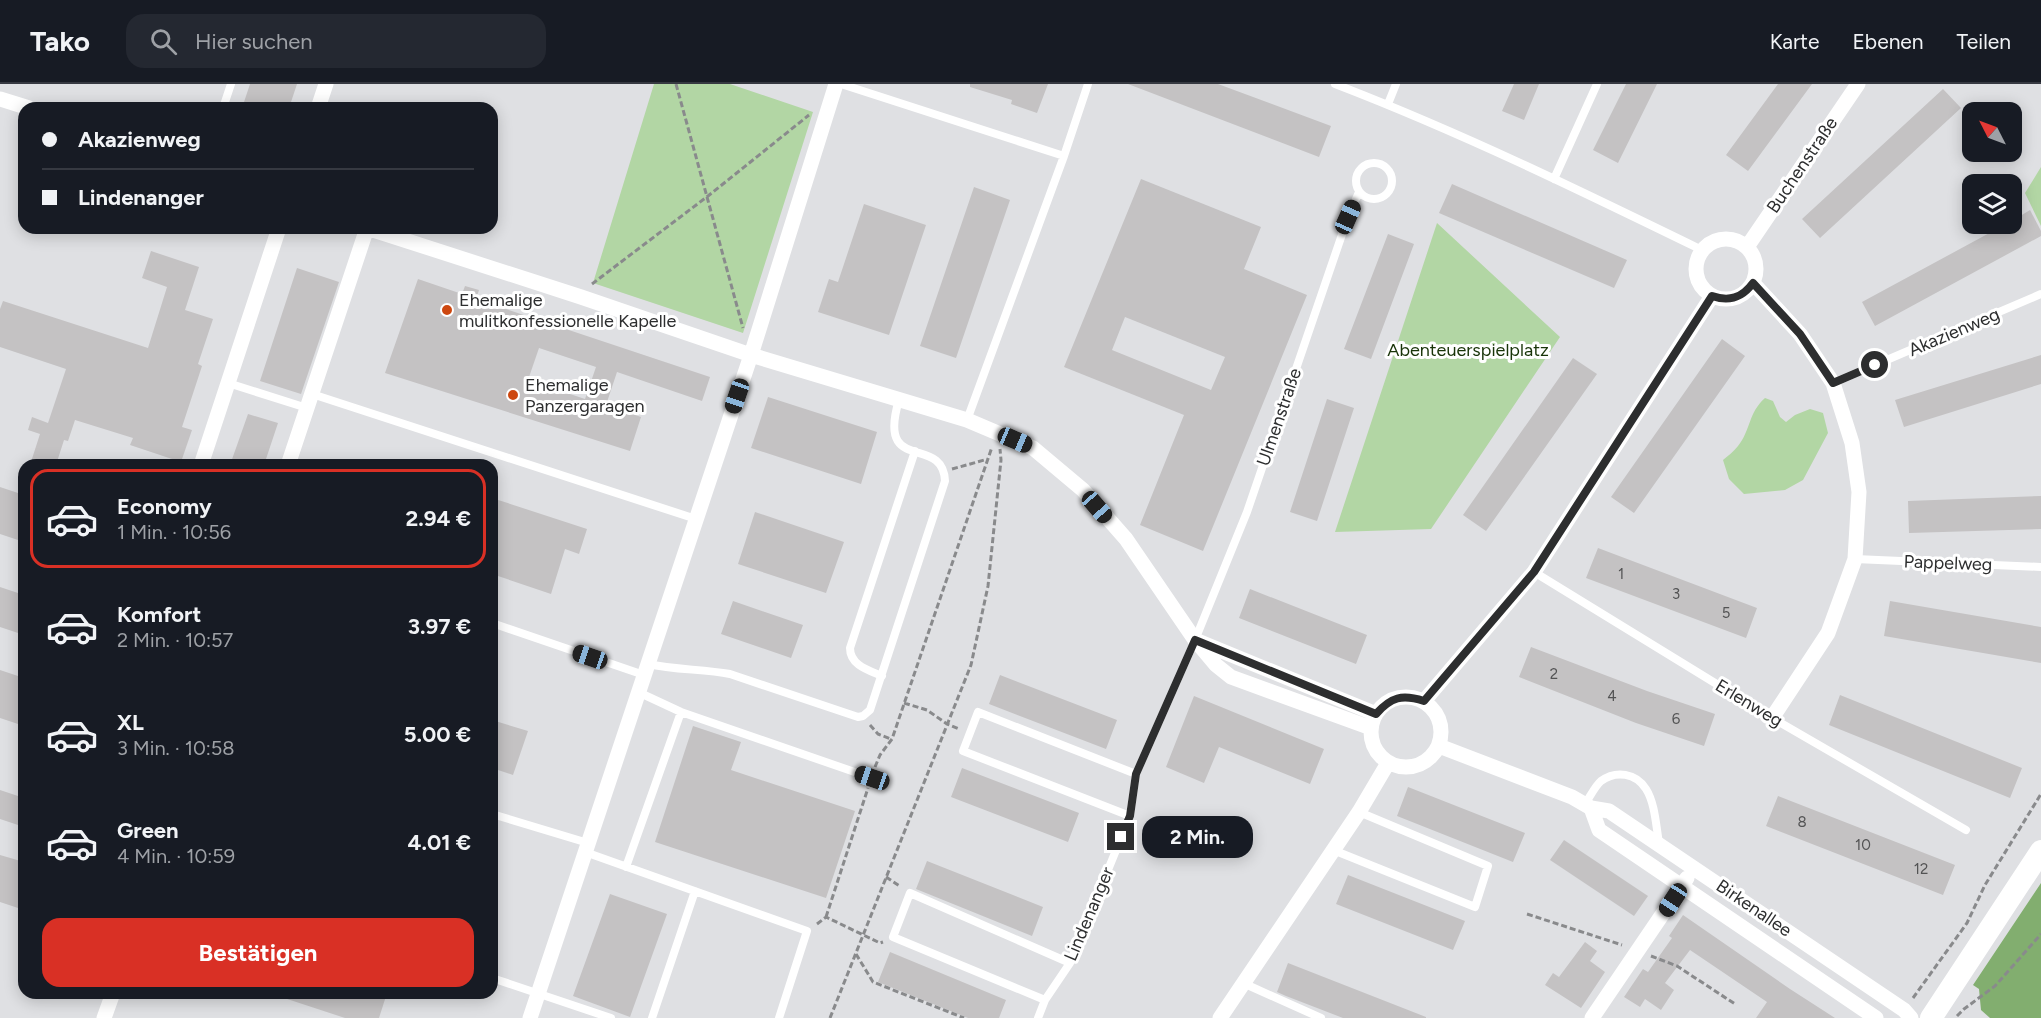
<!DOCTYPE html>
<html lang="de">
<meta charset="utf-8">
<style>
body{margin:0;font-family:Figtree,sans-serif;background:#242831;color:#f1f3f6;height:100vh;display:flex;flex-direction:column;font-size:22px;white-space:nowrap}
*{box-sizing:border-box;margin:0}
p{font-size:20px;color:#9ea1a6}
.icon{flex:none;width:33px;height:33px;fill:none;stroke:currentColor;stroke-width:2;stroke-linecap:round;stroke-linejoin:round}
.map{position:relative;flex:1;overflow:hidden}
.details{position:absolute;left:18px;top:375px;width:480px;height:540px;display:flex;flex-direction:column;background:#171b24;border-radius:18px;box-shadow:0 3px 15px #0003}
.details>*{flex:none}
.hud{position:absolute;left:18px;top:18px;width:480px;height:132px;border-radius:18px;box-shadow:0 3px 15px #0003;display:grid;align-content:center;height:132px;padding:0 24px;background:#171b24}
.needle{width:39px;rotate:312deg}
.tools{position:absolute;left:1962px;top:18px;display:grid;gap:12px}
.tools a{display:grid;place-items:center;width:60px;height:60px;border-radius:12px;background:#171b24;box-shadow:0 3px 15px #0003;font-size:30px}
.end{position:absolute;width:27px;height:27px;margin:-14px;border:8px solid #2d2e2f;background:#fff;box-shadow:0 0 0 3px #fff}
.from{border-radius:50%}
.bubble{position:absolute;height:42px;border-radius:18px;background:#171b24;box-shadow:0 3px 15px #0003;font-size:20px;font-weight:700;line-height:42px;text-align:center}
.car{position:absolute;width:18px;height:36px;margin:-18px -9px;border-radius:8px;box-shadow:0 0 4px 2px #0007;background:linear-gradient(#222 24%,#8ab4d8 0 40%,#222 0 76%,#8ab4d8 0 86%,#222 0)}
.hud b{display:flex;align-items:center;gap:21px;height:57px;font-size:22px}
.hud b+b{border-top:2px solid #363941}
.hud i{width:15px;height:15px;background:#f1f3f6}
ul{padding:10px 0 0;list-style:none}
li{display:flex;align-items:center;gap:18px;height:99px;margin:0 12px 9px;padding:0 12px;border:3px solid transparent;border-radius:18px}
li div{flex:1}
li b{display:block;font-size:22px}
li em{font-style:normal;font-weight:700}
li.on{border-color:#d93025}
li>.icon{width:54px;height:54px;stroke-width:1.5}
.primary-button{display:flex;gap:12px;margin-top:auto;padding:12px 24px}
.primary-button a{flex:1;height:69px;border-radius:18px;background:#d93025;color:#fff;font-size:24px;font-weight:700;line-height:69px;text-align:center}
header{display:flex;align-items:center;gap:36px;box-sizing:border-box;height:84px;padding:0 30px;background:#171b24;border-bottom:2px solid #363941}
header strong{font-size:28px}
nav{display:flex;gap:33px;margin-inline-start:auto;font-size:21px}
.search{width:420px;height:54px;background:#242831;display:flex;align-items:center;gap:15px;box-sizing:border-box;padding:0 21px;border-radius:18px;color:#9ea1a6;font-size:22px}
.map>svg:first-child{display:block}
.green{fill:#b2d6a4}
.forest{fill:#82ae6f}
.building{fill:#c4c2c3;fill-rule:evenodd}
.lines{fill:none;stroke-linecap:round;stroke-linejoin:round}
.path{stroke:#898a8c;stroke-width:3;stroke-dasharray:6 3;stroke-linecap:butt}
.lane{stroke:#fff;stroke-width:8}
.street{stroke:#fff;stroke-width:15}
.secondary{stroke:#fff;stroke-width:22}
.route{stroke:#2d2e2f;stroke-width:8}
.poi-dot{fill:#cd470f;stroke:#fff;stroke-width:2}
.labels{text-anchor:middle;stroke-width:6;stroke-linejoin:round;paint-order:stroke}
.number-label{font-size:15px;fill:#535354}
.street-label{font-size:18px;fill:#2d2e2f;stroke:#fff}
.poi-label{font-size:18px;fill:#2d2e2f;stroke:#fff;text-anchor:start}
.park-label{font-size:18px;fill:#183408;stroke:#fff}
</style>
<header>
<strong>Tako</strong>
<div class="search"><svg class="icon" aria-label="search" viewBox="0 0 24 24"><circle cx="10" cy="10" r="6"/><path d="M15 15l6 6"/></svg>Hier suchen</div>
<nav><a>Karte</a><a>Ebenen</a><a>Teilen</a></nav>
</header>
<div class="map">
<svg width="2041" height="934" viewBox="0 0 2041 934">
<rect width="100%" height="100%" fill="#dfe0e3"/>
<path class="green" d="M654,0h76l83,28 -70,221 -150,-50z
M2041,83v59l-16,-33z
M1437,139l123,114 -129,192 -96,3z
M1765,314l8,3 7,16 6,5 9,-7 15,-6 13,4 5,20 -25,47 -18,10 -41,4 -15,-15 -6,-19c5,-4 11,-9 15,-14 13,-16 10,-33 27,-48z"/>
<path class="forest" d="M2041,799v135h-51l-9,-8 -2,-21 -6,-4z"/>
<path class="building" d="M250,0h47l-8,24h-47z
M970,0h78l-11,29 -26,-9 1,-4 -42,-13z
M1128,0h90l113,42 -12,31z
M1514,0h25l-15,36 -22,-9z
M1626,0h31l-39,79 -25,-13z
M1778,0h34l-64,87 -22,-16z
M1943,5l18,19 -141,130 -18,-19z
M1141,95l120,48 -17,42 63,26 -104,256 -63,-26 44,-110 -120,-48zM1125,233l100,40 -14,33 -99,-40z
M1452,100l175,76 -13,28 -175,-75z
M974,103l36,13 -54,158 -36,-12z
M864,120l62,21 -37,110 -71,-23 11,-33 9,3z
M2030,126l11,21v5l-166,90 -13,-24 144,-78h6v-3z
M1388,150l26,10 -43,115 -27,-10z
M151,167l48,16 -14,43 28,9 -15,45 4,2 -20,61 10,3 -11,32 -51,-17 3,-7 -58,-18 -7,21 -4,-1 -8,25h-26l10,-31 -12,-4 4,-13 16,6 18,-54 -66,-22v-38l3,-8 145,47 19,-61 -25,-9z
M297,184l42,14 -38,112 -41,-13z
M418,195l44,15 3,-8 14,4 -3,9 234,78 -8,24 -85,-29 -11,33 35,12 -11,34 -245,-78zM539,264l57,19 -11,32 -57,-19z
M1722,255l23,17 -111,157 -23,-16z
M2041,271v29l-137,43 -9,-27z
M1573,274l24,16 -111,157 -23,-16z
M768,313l109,35 -16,52 -110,-36z
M1327,315l27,9 -37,113 -27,-9z
M248,330l30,9 -14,42h-34z
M0,403l24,8v47l-24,-8z
M2041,412v33l-132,4 -1,-32z
M492,414l95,31 -8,25 -14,-5 -14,45 -59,-20z
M755,428l89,30 -18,51 -88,-29z
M1598,464l159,60 -11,30 -160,-60z
M0,503l24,8v40l-24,-8z
M1250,505l117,46 -11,29 -117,-46z
M733,517l70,24 -12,33 -70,-24z
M1890,517l151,26v36l-157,-27z
M1531,563l116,44 68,23 -11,32 -68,-23 -117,-46z
M0,586l24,8v48l-24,-8z
M1000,591l117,45 -11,29 -117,-45z
M1840,611l182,73 -12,30 -181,-73z
M1194,612l130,53 -14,35 -91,-37 -15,36 -38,-16z
M492,636l36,11 -15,44 -21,-7z
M693,642l48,16 -10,28 124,41 -29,87 -171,-56z
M962,684l117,45 -11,29 -117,-45z
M1408,703l117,46 -12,29 -116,-46z
M0,706l24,8v29l-24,-8z
M1778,712l177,69 -12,30 -177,-69z
M1564,756l84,56 -14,20 -84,-56z
M0,771l24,7v48l-24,-8z
M927,777l116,46 -11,29 -116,-47z
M1348,791l117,46 -12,29 -117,-46z
M610,810l57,20 -37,103 -57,-21z
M1683,831l107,74 45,29h-79l11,-16 -77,-52 -25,33 9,7 -13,20 -16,-11 -5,8 -16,-10 19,-28 5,3 24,-34 -3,-2z
M1585,858l12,9 -7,10 15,11 -24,36 -36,-23 8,-12 6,4z
M890,868l116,48 -7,18h-31l-90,-36z
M1288,879l138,54v1h-83l-57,-22 -9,-4z
M278,909h109l-8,25h-34l-67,-22z"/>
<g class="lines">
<path class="path" d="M676,0l67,244
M592,200l116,-88 101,-81
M952,385l36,-10
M904,619l23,7 20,14 12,5
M870,641l8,9 13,5
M875,683l5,-12 12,-16 100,-292
M886,793l15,10
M1527,830l95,31
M826,833l42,-129
M817,840l9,-7 54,26 3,-1
M856,870l17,28 91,36
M1651,872l26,10 58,38
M1913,914l54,-75 18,-38 56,-91
M1957,932l7,-7 31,-23 46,-52
M830,934l141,-353 17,-79 13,-126 -1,-11"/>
<path class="lane" d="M841,0l223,72
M1335,0c125,48 246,107 367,166
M1388,20l8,-20
M223,24l8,-24
M1356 97a18 18 0 1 1 36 0a18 18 0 1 1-36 0Z
M1554,95l43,-95
M228,299l79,25
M1833,299l208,-89
M312,310l384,125
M967,336l97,-264 24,-72
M1855,475l186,8
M1534,488l238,146 194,112
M492,539l152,52
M648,580c27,6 55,5 82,10l128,43 5,-1 7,-6 75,-229c-2,-48 -69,-5 -46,-81
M882,592c-14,-6 -32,-11 -32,-28l65,-197
M638,608l43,20 191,66
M1585,720c5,-7 10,-18 16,-23 15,-11 35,-8 45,8 9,14 10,37 13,54
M492,730l96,29
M1130,732l-167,-65 15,-39 158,62
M1333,766l142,57 13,-41 -129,-54
M585,768l222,79 -28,87
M626,783l55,-155
M492,894l119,40
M1243,899l78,35
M1045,916l-152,-63 17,-44 160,70
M652,934l43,-127
M1038,934l7,-18 25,-37 60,-147 6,-42 59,-134 52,-128 101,-295 11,-25"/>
<path class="street" d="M0,15l29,9
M318,24l8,-24
M367,144l214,69 170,58 216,65 66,28 50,42 43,49 69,101
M1696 185a30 30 0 1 1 60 0a30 30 0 1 1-60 0Z
M1747,163l111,-163
M1753,199l47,51 33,49 19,60 7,49 -4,67 -27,74 -56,85
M201,381l78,-237
M288,381l79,-237
M1371 648a35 35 0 1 1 70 0a35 35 0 1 1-70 0Z
M1424,617l110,-129 178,-276
M1371,644l-140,-51 -15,-12 -21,-25 181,74
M1439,662l133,51 19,11 18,3 295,199 7,8
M1591,724l8,22 277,188
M104,934l9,-25
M530,934l221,-663 85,-271
M1220,934l139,-206 29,-49
M1592,934l95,-140"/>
<path class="secondary" d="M1931,934l110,-167"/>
</g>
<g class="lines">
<path class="route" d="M1121,753l9,-21 6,-42 59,-134 181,74c15,-17 26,-20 48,-13l110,-129 178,-276c17,6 30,2 41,-13l47,51 33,49 42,-18"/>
</g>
<g class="poi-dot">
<circle cx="447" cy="226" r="6"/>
<circle cx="513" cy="311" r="6"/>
</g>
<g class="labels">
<g class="number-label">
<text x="1621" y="495">1</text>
<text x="1676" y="515">3</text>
<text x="1726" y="534">5</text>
<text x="1554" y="595">2</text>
<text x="1612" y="617">4</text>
<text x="1676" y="640">6</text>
<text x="1802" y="743">8</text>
<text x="1863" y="766">10</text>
<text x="1921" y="790">12</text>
</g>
<g class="street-label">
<text transform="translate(1802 81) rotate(-56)" y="6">Buchenstraße</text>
<text transform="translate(1954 248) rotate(-23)" y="6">Akazienweg</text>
<text transform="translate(1279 333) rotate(-71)" y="6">Ulmenstraße</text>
<text transform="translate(1948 479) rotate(2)" y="6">Pappelweg</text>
<text transform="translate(1749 619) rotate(31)" y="6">Erlenweg</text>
<text transform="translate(1754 824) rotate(34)" y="6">Birkenallee</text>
<text transform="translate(1089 830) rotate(-67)" y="6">Lindenanger</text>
</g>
<g class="poi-label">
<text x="459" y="222">Ehemalige<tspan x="459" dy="21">mulitkonfessionelle Kapelle</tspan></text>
<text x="525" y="307">Ehemalige<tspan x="525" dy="21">Panzergaragen</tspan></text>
</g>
<g class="park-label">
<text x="1468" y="272">Abenteuerspielplatz</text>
</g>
</g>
</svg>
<div class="tools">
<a><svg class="needle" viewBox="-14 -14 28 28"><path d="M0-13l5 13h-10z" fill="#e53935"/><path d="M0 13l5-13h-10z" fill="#9ea1a6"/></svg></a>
<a><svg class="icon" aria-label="layers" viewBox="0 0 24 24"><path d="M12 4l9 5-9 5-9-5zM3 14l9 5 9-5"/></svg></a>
</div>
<i class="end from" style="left:1875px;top:281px"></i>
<i class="end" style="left:1121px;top:753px"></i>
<div class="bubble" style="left:1142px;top:732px;width:111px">2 Min.</div>
<i class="car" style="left:1348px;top:133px;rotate:24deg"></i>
<i class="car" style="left:737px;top:312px;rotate:199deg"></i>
<i class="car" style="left:1015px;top:356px;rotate:113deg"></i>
<i class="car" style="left:1097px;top:423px;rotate:139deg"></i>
<i class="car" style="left:590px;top:573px;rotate:289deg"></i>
<i class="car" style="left:872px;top:694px;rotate:289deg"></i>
<i class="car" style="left:1673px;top:816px;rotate:213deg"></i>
<div class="hud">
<b><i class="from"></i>Akazienweg</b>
<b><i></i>Lindenanger</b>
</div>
<section class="details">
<ul>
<li class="on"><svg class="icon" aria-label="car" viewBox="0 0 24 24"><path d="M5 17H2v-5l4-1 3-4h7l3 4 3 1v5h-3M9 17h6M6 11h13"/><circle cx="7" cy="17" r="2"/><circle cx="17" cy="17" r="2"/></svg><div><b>Economy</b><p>1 Min. · 10:56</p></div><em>2.94 €</em></li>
<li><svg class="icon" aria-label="car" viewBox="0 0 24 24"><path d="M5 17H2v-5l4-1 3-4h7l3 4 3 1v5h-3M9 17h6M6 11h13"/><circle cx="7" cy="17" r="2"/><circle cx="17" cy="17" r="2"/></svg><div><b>Komfort</b><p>2 Min. · 10:57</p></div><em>3.97 €</em></li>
<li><svg class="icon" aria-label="car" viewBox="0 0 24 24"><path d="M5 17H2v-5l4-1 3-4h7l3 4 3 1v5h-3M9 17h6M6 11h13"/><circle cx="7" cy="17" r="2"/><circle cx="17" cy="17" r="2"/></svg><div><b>XL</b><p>3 Min. · 10:58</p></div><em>5.00 €</em></li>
<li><svg class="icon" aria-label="car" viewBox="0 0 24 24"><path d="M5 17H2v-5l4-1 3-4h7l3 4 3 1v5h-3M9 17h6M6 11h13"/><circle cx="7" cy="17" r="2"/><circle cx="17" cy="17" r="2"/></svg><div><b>Green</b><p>4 Min. · 10:59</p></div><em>4.01 €</em></li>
</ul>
<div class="primary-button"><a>Bestätigen</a></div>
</section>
</div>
